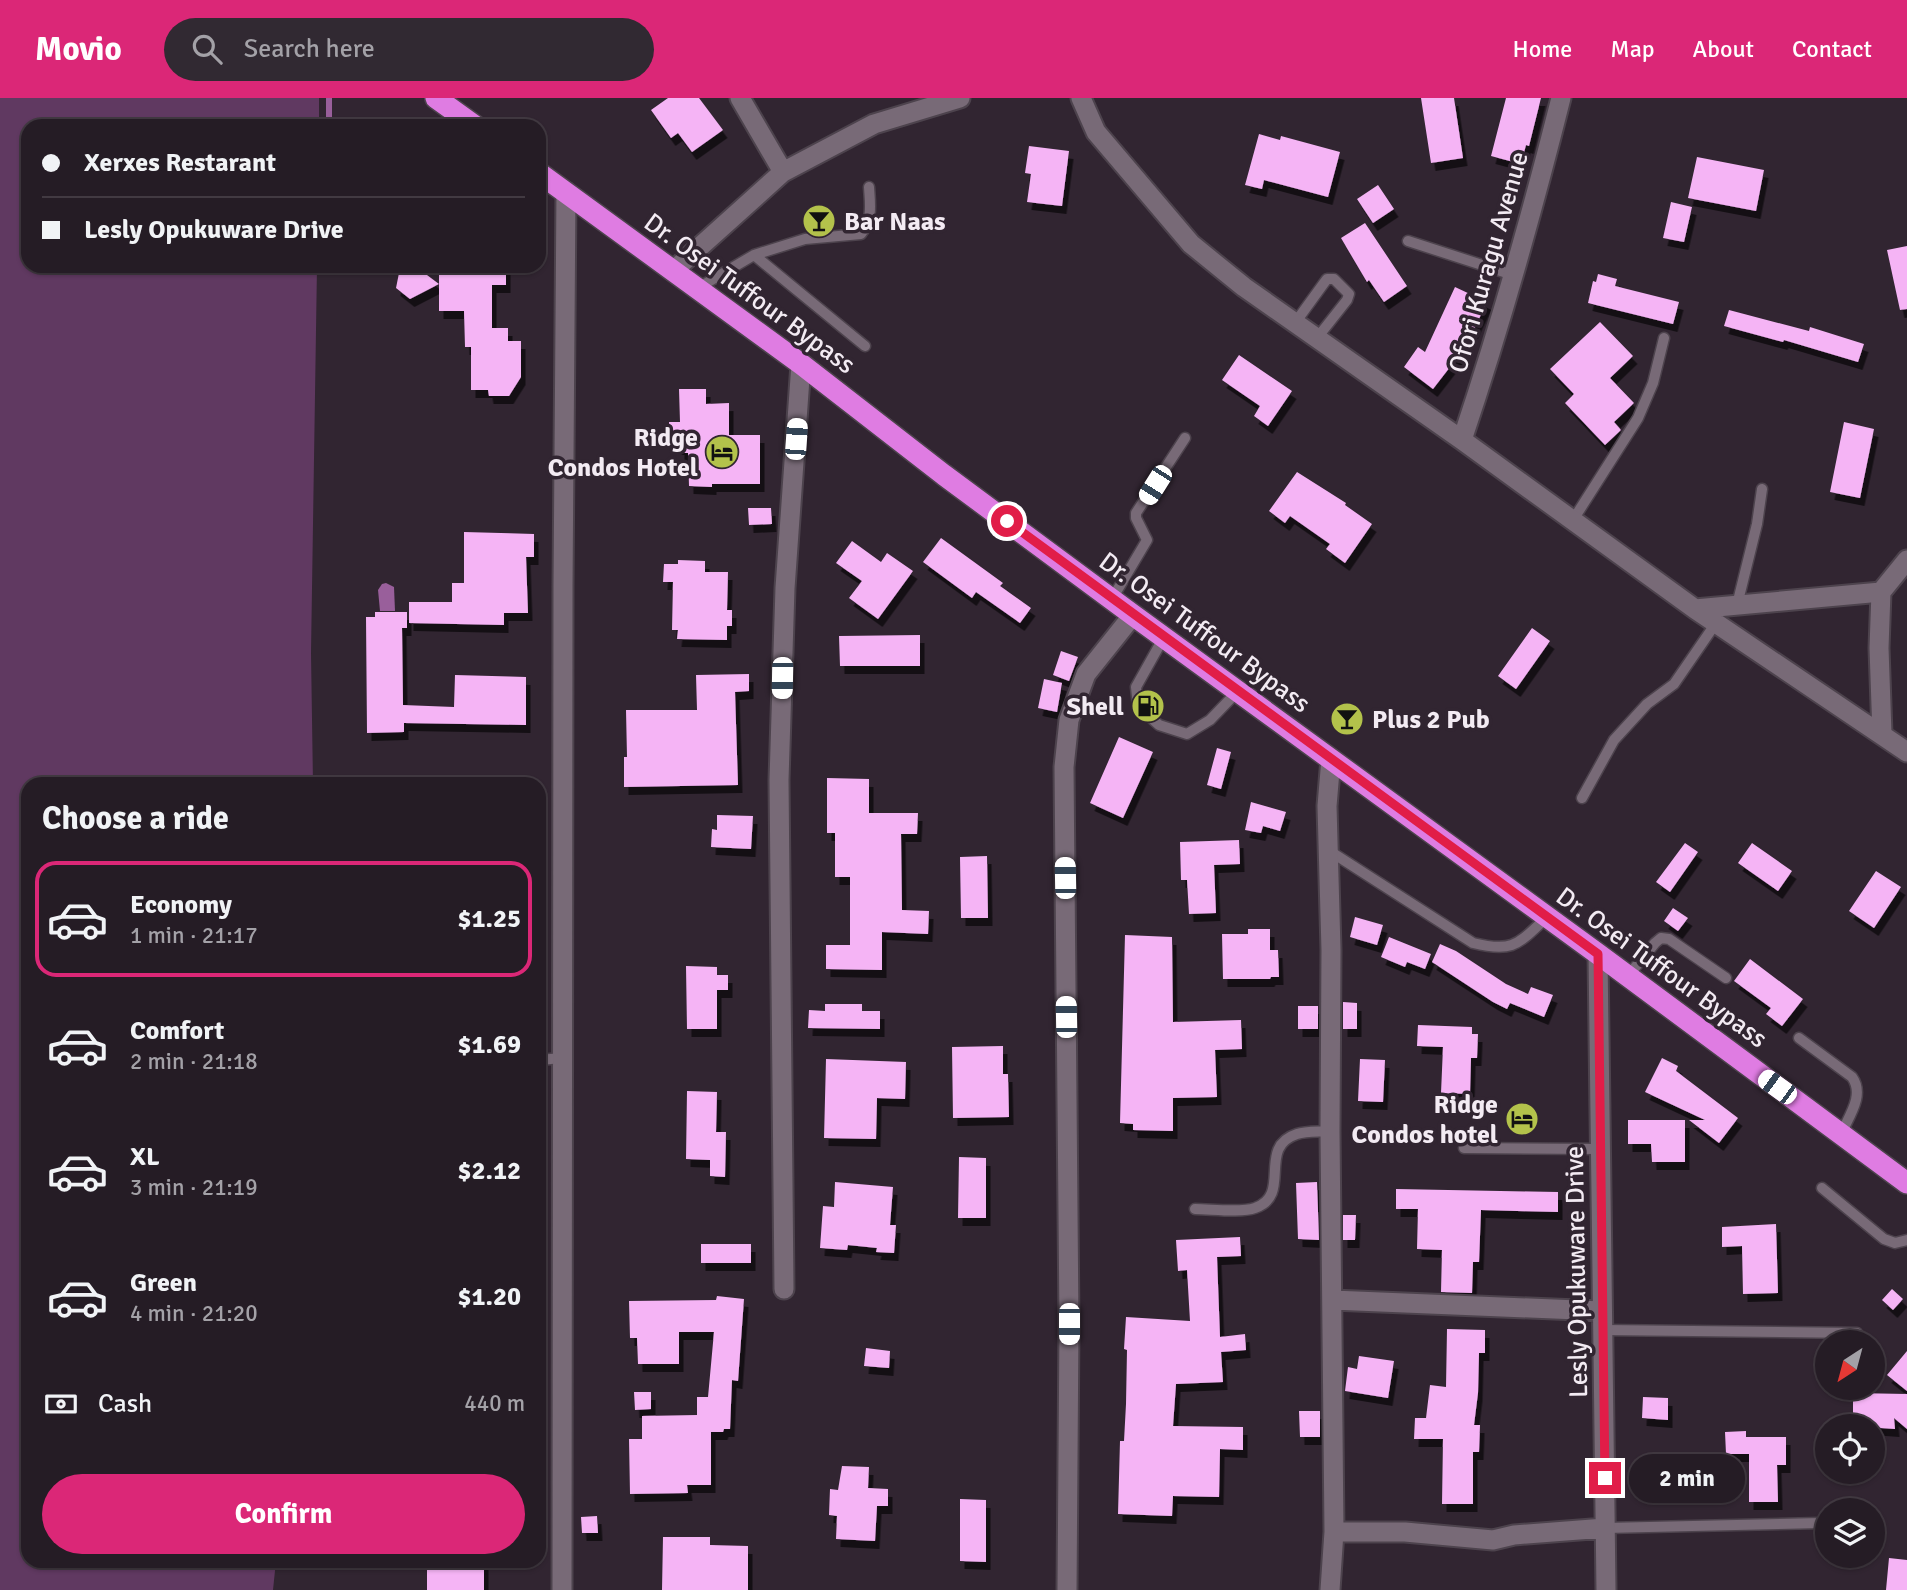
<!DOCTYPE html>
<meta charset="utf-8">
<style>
body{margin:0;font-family:Signika,sans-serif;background:#312932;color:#f1f3f6;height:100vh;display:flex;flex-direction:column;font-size:26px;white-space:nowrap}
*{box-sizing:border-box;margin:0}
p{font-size:23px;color:#a3a1a7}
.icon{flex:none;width:38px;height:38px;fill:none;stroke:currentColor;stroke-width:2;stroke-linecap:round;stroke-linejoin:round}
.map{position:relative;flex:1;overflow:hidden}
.sheet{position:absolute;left:21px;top:679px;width:525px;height:791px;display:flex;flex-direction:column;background:#251c25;border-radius:21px;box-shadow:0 2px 5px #0004,0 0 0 2px #423a42}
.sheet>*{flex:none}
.top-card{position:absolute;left:21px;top:21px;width:525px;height:154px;border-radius:21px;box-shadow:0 2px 5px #0004,0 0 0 2px #423a42;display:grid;align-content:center;height:154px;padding:0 21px;background:#251c25}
.needle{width:46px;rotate:216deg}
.controls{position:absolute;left:1815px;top:1232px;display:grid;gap:14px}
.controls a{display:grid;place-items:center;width:70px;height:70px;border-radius:50%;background:#251c25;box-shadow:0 2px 5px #0004,0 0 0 2px #423a42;font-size:35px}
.end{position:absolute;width:32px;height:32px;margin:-16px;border:9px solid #e11d48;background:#fff;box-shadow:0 0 0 4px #fff}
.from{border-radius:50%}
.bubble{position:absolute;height:49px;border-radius:24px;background:#251c25;box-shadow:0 2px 5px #0004,0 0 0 2px #423a42;font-size:23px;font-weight:700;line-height:49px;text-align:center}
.car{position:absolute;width:21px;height:42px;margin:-21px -10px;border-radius:9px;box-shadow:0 0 5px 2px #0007;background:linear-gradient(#fff 24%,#345 0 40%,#fff 0 76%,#345 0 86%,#fff 0)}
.top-card b{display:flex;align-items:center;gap:24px;height:66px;font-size:26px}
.top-card b+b{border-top:2px solid #423a42}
.top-card i{width:18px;height:18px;background:#f1f3f6}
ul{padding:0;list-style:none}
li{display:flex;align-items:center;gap:21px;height:116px;margin:0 14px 10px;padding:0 7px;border:4px solid transparent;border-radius:21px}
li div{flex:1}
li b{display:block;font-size:26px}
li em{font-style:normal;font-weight:700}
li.selected{border-color:#db2777}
li>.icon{width:63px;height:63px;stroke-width:1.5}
h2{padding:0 21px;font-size:32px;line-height:84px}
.pay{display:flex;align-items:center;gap:18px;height:77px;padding:0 21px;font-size:26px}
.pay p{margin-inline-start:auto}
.button{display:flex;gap:14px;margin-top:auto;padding:14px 21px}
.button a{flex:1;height:80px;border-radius:42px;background:#db2777;color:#fff;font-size:28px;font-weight:700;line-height:80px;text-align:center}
header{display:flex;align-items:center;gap:42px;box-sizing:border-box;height:98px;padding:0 35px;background:#db2777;color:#fff}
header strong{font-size:33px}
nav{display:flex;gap:38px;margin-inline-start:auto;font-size:24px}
.search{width:490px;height:63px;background:#312932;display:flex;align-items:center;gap:18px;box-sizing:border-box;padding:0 24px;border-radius:38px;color:#a3a1a7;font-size:26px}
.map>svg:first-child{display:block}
.green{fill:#603961}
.water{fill:#995f9b}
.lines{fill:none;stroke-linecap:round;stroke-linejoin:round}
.stream{stroke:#995f9b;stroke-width:6}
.building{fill:#f5b4f5;filter:url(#shadow)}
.lane-casing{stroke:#4d434d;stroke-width:13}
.street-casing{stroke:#4d434d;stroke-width:23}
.highway-casing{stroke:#4d434d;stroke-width:24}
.lane{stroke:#786a77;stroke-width:10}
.street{stroke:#786a77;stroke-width:19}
.highway{stroke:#df7ce2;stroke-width:21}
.route{stroke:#e11d48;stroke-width:9}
.labels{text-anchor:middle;stroke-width:7;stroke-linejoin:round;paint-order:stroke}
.poi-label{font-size:26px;font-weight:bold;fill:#f3ebf3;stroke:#312531;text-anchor:end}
.street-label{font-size:26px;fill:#f3ebf3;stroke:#312531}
</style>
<header>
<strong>Movio</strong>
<div class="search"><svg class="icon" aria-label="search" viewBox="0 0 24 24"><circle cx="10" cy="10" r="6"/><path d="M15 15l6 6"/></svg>Search here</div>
<nav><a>Home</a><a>Map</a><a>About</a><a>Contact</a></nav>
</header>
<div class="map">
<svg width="1907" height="1492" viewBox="0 0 1907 1492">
<defs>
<filter id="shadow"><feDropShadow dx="4.5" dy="8" stdDeviation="0" flood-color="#0009"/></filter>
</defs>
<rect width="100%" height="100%" fill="#312531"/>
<path class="green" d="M0,0h319v28h-291v140h289l-6,387 2,131h-285v777h248l-3,29h-273z"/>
<path class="water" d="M386,485l8,4 1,24h-15l-2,-21 4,-6z"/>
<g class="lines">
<path class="stream" d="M329,0v28"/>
</g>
<path class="building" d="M668,0h31l24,32 -31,22 -14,-19 -7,5 -20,-28z
M1421,0h33l9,60 -32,5z
M1506,0h35l-12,48 -3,-1 -5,19 -30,-8z
M1259,36l21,6 1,-4 59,16 -12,45 -64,-17 -2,9 -17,-4z
M1029,48l40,5 -7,55 -35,-4 4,-28 -6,-1z
M1697,59l67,13 -8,41 -68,-13z
M1378,87l16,24 -21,14 -16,-24z
M1671,104l21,5 -8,35 -21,-4z
M1365,125l42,63 -23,16 -15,-22 -2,2 -26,-44z
M1907,148v63l-7,1 -13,-60z
M409,168h6l24,18v-18h67v19h-14v43h16v13h13v36l-12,19h-20l-1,-6h-17v-43h-6l-1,-36h-25v-27l-29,15 -14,-11 3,-15z
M1598,176l19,5 -2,7 64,16 -6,22 -85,-21 5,-22 3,1z
M1455,189l32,15 -27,57 -3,-1 -24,31 -29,-22 14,-20 7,5z
M1729,212l80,21 1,-4 54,17 -6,18 -74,-22 -1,2 -59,-16z
M1600,224l33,34 -23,22 24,25 -20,19 7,8 -16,15 -40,-42 9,-9 -24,-25z
M1239,257l53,36 -24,35 -14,-10 6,-10 -38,-26z
M679,291h27v15l23,-1v32h31v49h-48v3l-23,-1 -1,-33h-8v-6h-10l-1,-25h11z
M1844,324l30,7 -14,69 -30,-6z
M1297,374l49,31 -1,2 27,19 -27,39 -19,-14 4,-5 -40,-28 -5,7 -16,-12z
M748,410h23l1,16 -23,1z
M464,434l70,2v23h-8l2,56h-24v12l-95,-2v-21h43v-19h12z
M941,440l62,45 -3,3 31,22 -11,15 -44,-31 -4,6 -49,-36z
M852,443l29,21 6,-9 26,18 -35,48 -29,-21 13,-17 -26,-18z
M678,462l27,1v11h23l-1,38h5v16h-5v14l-50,-1 1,-9h-6l1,-48h-10l1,-18h14z
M375,514h32v16h-5l1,77 51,2 1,-32 71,2v48l-122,-2v9l-37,1 -1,-116h9z
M1532,530l18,13 -34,48 -18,-13z
M920,537v31h-80l-1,-30z
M1061,553l17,6 -9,24 -16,-6z
M749,576v17l-14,1 3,93 -114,2v-30h3l-1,-47h71l-1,-35z
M1044,581l18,4 -5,29 -19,-4z
M1119,639l34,15 -30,66 -33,-15z
M1217,650l14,4 -10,37 -14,-4z
M827,680l42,1v34h49l-1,21h-16l1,76 27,1 -1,23 -46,-2v38l-56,-1v-24h24v-68h-15v-44h-8z
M1251,704l35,10 -6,19 -17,-5 -2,7 -16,-3z
M717,717l36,1 -2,33 -40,-2 1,-18 5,1z
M1239,742l1,24 -26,1 2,48 -27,1 -2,-34h-6l-1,-38z
M1685,745l13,9 -28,40 -14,-10z
M1752,745l40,28 -14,20 -40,-28z
M987,758l1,62h-27l-1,-61z
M1876,773l25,16 -27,41 -25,-17z
M1673,810l15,10 -10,13 -14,-10z
M1355,819l28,8 -6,20 -27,-8z
M1248,831h22v21h8l1,27h-8l-1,2h-47l-1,-45h26z
M1125,837l47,2 1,85 68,-2 1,29 -27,1 2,47 -44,1v33l-40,-1v-6l-13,-1z
M1389,839l42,17 -6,15 -18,-7 -2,5 -24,-10z
M1440,846l16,7 50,33 22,10 3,-7 22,8 -9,22 -34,-14 -3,6 -14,-7 -61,-40z
M1750,861l53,40 -21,27 -16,-12 5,-6 -37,-27z
M686,868l31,1v8h11v15h-11v39h-30z
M1343,904l14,1v26h-14z
M825,906h37v7h18v18l-72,-1 1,-18 16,1z
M1298,908h20v23h-20z
M1418,927l54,2v7h6l-1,24h-6l-1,36 -29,-1 2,-46 -26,-1z
M1003,948v28h5l1,43 -56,1 -1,-71z
M1662,960l16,8 -2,5 62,47 -19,25 -30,-23h16l-60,-28z
M826,961l80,3 -1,37 -28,-1 -1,41 -52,-1z
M1360,961l25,1 -2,42 -25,-1z
M687,993l30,1 -1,40h10l-1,45 -15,-1v-16l-24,-1z
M1628,1022h57v42h-33l-1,-18h-23z
M959,1059l27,1v60h-28z
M835,1084l58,5 -3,38h6l-2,28 -18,-1 1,-4 -29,-3 -1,5 -27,-2 3,-42 11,1z
M1317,1084l2,58 -21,-1 -2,-56z
M1396,1091l162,3v20l-77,-2 -2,52h-6l-1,31 -31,-1 1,-42 -25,-1 1,-40h-22z
M1343,1117h13l-1,25h-12z
M1776,1126l2,69 -35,1 -1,-48 -20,1v-20z
M1240,1139l1,19 -24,1 3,80 25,-3 1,16 -25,2 2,30 -47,2 -3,42 70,1v23l-23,-1 -1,48 -46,-1 -1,20 -54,-2 2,-73h4l2,-37 1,-54 -3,-1 2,-32 64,4 -3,-51 -9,1 -2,-31z
M701,1146h50v19h-50z
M1892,1191l11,10 -10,11 -11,-10z
M717,1198l27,3 -6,82 -6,-1 -2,49h-6l-1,3h-12v53h-24l1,8 -58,1 -1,-55h13v-23l55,-1v-18h11l6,-65h-35v32h-41l-1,-26h-7l-1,-37 87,-1z
M1447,1231l38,1v23h-6l-1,40 -4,32h6l-1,27h-6v52h-31l1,-65h-29l1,-21h11l4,-33 16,2z
M866,1250l24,3 -1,17 -25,-2z
M1907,1253v40l-20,-16z
M1359,1258l35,5 -6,37 -43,-7 3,-24 9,2z
M634,1294h17v17l-16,1z
M1853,1295l54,1v35l-13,-11 1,11 -42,-3z
M1643,1299l25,1v22l-26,-2z
M1299,1313h21v26h-20z
M1746,1333v6h40v28h-9l1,37h-29v-48h-23l-1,-22z
M842,1368l27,1 -1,21 20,1v17h-11l-2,35 -39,-2 1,-23 -8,-1 1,-26 8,1z
M960,1401l26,1v62l-26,-1z
M597,1418l1,17h-16l-1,-16z
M663,1439h47v8l38,1v44h-86z
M1889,1460l18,2v30h-21z
M427,1463h57v29h-57z"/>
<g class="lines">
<defs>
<path id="lane" d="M1408,143l105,34
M754,157l111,91
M698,190l56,-33 51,-16 56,-5c12,-15 9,-30 8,-47
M1295,225l29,-40 3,-4h7l15,15 -2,6 -30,38
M1573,422l65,-102 15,-35 11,-45
M1112,501l35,-59 -11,-22v-5l49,-75
M1737,507l20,-81 5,-35
M1164,539l-28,50 2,19 21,19 28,9 23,-14 27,-28
M1582,700l32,-58 33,-36 27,-20 42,-61
M1328,752l145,93c41,10 45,1 74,-26
M1628,878l27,-33 6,-5 8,1 57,39
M1799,940l53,39c13,18 -3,39 -11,57
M539,962l23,-2
M1464,1050l136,1
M1822,1090l62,51 11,4 12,-3
M1195,1111c16,0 46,4 60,-1 38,-13 1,-61 42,-74 9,-3 23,-2 33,-3
M1604,1232l253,3
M1605,1430l215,-5"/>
<path id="street" d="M740,0l43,74
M1081,0l15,34 95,112 53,43 218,153 233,169 212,143
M673,173l110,-99 91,-48 86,-26
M1462,342c38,-113 70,-227 99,-342
M1695,511l186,-17
M1882,636l-3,-86 2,-56 26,-32
M1598,856l8,636
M784,1191l-5,-509 6,-192 16,-224
M1332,1202l270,11
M1334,1434h71l88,8 21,-5 91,-7
M562,1492l1,-1003 3,-395
M1067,1492l2,-266 -5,-557 5,-47 17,-46 47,-59
M1330,1492l4,-58 -4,-401 1,-181 -4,-144 4,-47"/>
<path id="highway" d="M436,0l39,28
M539,75l262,191 143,111 189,140 465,339 309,229"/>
</defs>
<use href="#lane" class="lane-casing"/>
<use href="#street" class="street-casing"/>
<use href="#highway" class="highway-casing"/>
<use href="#lane" class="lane"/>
<use href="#street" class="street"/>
<use href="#highway" class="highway"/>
</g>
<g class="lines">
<path class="route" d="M1007,423l591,433 7,524"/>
</g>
<defs>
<symbol id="bar-disc" viewBox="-11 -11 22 22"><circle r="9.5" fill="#b3c24b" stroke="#312531"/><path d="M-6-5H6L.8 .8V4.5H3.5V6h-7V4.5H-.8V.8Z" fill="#111"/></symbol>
<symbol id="hotel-disc" viewBox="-11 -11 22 22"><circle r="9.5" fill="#b3c24b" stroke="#312531"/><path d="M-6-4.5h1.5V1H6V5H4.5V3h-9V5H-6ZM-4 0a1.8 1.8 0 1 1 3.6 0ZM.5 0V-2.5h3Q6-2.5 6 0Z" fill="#111"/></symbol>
<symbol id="fuel-disc" viewBox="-11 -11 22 22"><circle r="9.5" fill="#b3c24b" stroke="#312531"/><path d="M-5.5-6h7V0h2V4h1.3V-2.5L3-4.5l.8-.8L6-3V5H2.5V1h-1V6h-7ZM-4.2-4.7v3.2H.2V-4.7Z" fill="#111"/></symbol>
</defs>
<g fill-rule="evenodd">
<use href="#bar-disc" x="800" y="104" width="38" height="38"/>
<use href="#hotel-disc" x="703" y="335" width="38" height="38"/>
<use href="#fuel-disc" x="1129" y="589" width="38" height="38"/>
<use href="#bar-disc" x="1328" y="602" width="38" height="38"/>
<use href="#hotel-disc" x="1503" y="1002" width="38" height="38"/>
</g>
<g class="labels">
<g class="poi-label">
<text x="844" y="132" text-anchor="start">Bar Naas</text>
<text x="698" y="348">Ridge<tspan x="698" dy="30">Condos Hotel</tspan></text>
<text x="1124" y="617">Shell</text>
<text x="1372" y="630" text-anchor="start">Plus 2 Pub</text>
<text x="1498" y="1015">Ridge<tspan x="1498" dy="30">Condos hotel</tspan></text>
</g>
<g class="street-label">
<text transform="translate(1488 164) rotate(-74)" y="9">Ofori Kuragu Avenue</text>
<text transform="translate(750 195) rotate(36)" y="9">Dr. Osei Tuffour Bypass</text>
<text transform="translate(1205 534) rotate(36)" y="9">Dr. Osei Tuffour Bypass</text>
<text transform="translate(1662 869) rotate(36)" y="9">Dr. Osei Tuffour Bypass</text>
<text transform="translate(1576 1174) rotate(-91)" y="9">Lesly Opukuware Drive</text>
</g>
</g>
</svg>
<div class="controls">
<a><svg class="needle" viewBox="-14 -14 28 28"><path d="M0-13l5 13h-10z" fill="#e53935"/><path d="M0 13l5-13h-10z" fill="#a3a1a7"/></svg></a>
<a><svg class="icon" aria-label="locate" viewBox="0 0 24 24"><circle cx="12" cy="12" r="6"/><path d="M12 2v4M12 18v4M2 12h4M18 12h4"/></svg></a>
<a><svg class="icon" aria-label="layers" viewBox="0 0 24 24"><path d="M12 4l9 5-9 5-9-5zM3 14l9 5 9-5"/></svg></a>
</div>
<i class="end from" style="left:1007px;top:423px"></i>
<i class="end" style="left:1605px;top:1380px"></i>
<div class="bubble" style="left:1629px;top:1356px;width:116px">2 min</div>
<i class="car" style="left:796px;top:341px;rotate:4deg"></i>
<i class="car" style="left:1155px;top:387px;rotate:212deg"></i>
<i class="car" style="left:782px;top:580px;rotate:181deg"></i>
<i class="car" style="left:1065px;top:780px;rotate:359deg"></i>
<i class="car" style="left:1066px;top:919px;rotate:359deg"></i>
<i class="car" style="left:1777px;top:989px;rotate:306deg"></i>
<i class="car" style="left:1069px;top:1226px;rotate:180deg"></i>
<div class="top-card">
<b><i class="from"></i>Xerxes Restarant</b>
<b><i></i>Lesly Opukuware Drive</b>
</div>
<section class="sheet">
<h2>Choose a ride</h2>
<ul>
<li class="selected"><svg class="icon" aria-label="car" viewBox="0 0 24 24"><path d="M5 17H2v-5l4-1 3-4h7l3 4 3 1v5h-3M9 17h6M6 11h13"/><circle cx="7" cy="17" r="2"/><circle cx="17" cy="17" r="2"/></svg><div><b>Economy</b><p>1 min · 21:17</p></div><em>$1.25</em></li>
<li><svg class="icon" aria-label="car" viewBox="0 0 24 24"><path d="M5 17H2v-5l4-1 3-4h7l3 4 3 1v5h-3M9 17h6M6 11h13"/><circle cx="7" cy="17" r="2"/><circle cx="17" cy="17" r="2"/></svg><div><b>Comfort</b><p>2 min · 21:18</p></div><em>$1.69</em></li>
<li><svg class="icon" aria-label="car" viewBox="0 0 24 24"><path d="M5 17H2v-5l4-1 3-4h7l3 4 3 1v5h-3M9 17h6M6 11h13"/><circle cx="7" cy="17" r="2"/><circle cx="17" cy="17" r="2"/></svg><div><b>XL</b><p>3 min · 21:19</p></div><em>$2.12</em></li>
<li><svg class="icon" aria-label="car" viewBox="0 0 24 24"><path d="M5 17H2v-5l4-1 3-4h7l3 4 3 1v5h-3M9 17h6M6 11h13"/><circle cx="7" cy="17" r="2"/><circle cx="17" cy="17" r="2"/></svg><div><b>Green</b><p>4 min · 21:20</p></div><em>$1.20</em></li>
</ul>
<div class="pay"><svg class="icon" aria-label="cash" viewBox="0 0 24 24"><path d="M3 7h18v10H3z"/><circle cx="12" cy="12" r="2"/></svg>Cash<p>440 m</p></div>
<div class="button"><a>Confirm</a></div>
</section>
</div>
